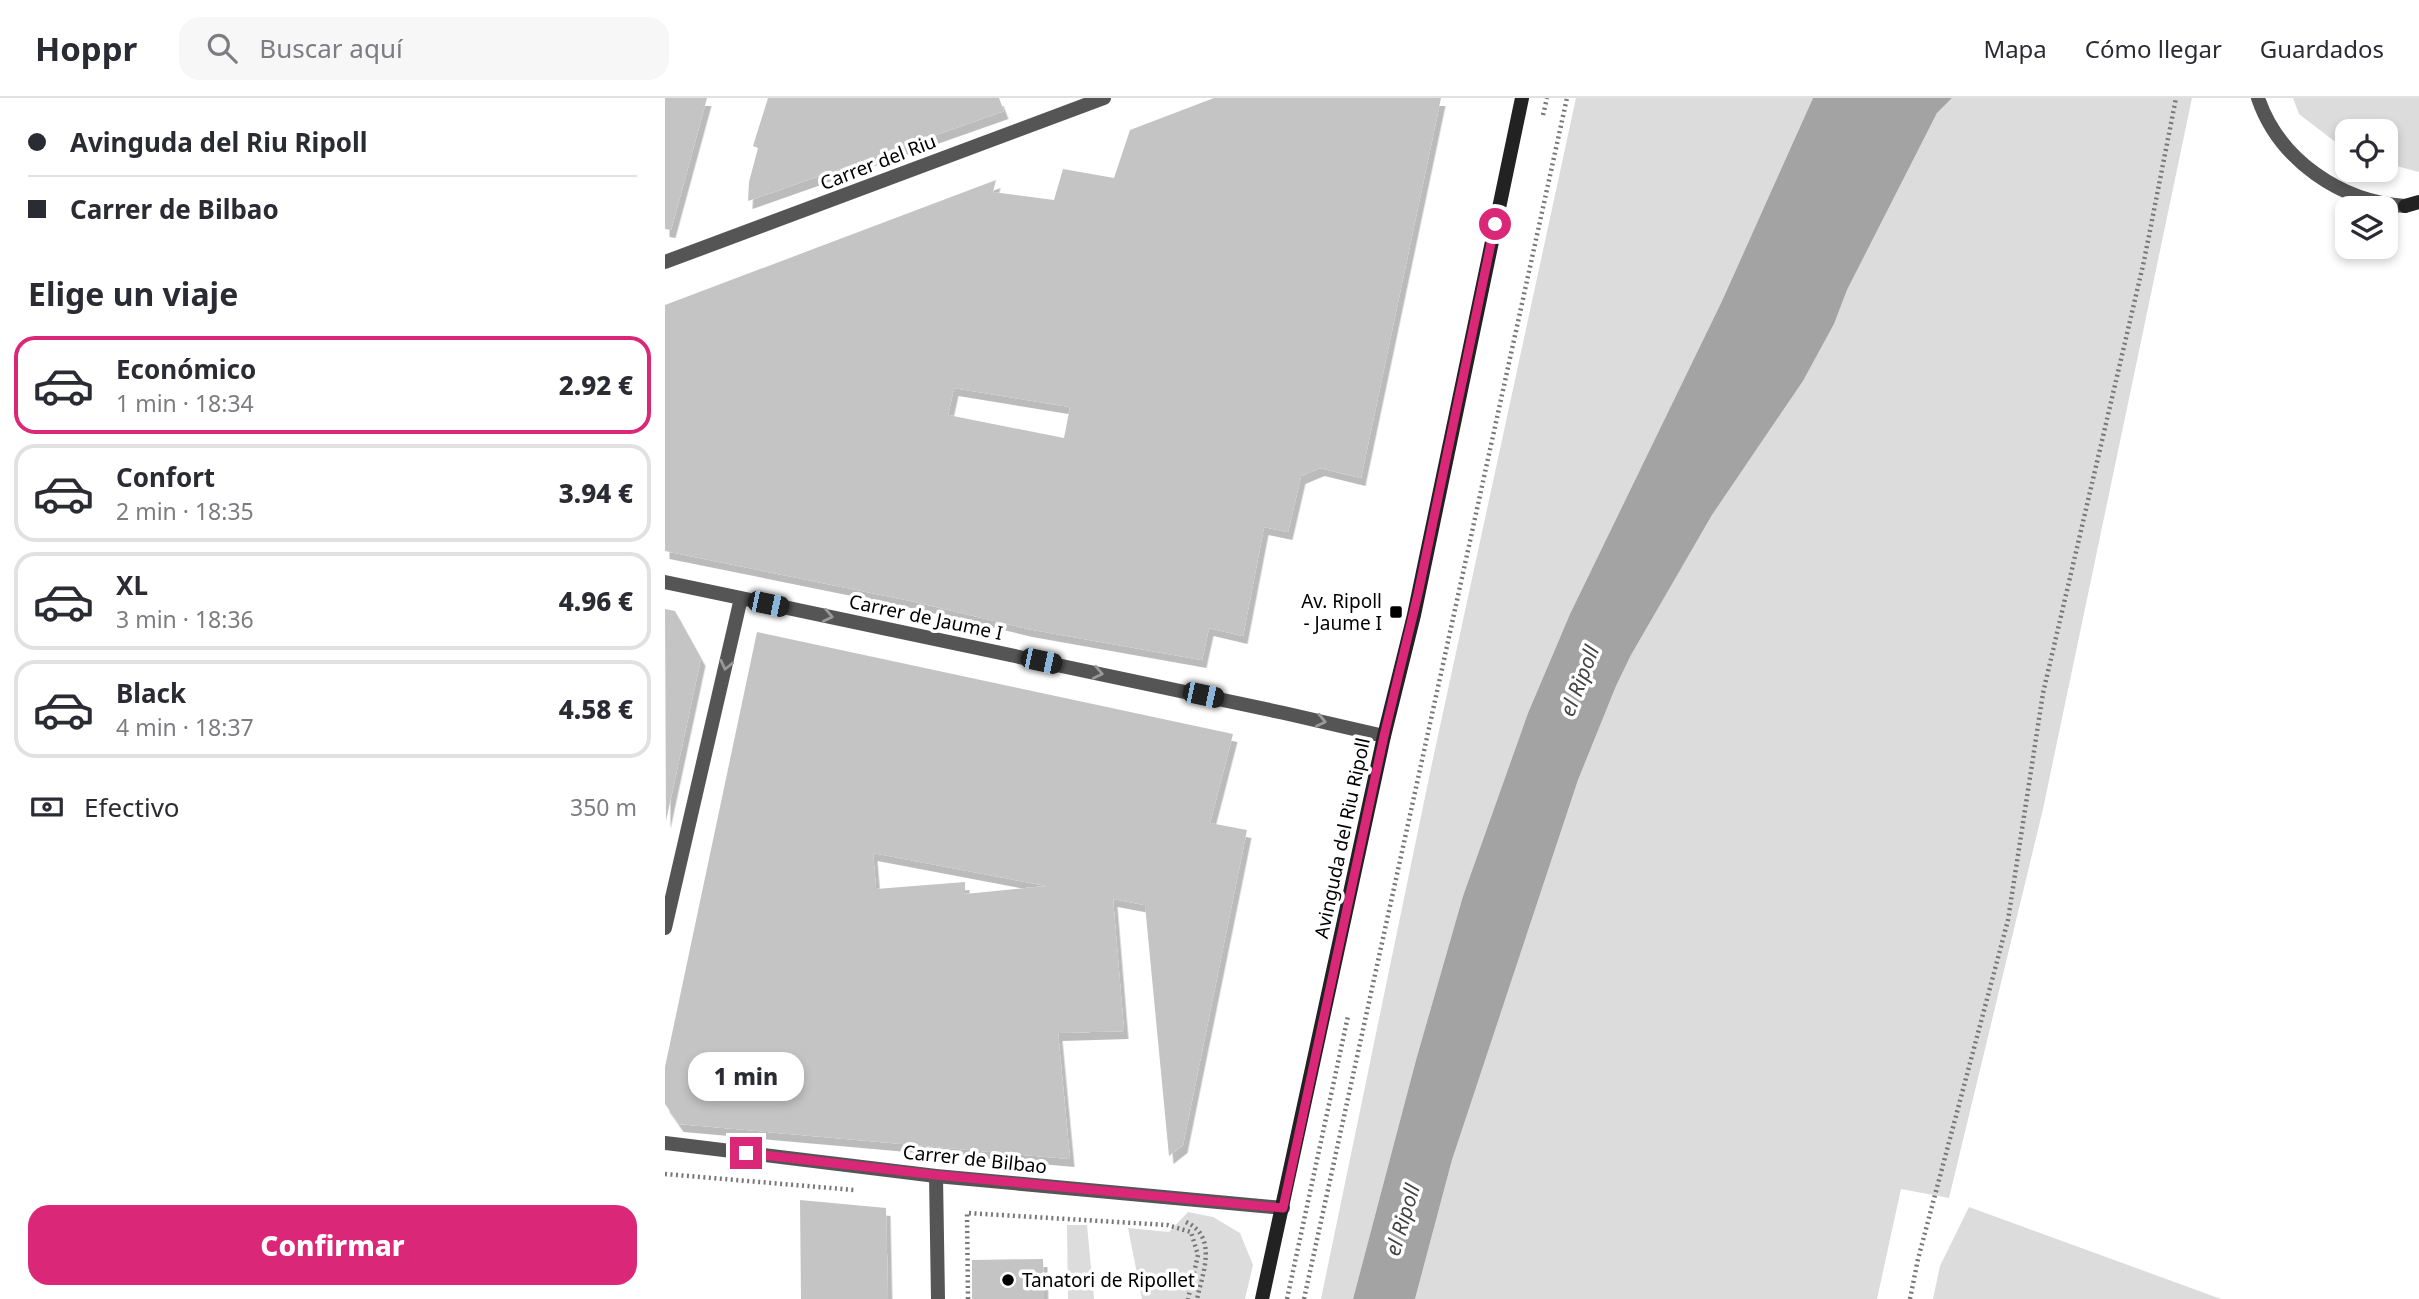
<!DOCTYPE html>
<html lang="es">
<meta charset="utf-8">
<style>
body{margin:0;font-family:"Noto Sans",sans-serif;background:#f7f7f7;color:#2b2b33;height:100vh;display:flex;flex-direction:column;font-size:26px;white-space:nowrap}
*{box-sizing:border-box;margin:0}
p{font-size:23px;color:#7c7c81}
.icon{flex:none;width:38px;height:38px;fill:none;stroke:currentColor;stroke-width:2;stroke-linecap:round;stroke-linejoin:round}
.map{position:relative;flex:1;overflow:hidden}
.drawer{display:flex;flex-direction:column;background:#fff;width:665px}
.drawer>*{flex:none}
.top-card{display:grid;align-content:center;height:154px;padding:0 28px;background:#fff}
.fabs{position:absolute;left:1670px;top:21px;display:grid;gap:14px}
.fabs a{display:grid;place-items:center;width:63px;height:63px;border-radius:14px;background:#fff;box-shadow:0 4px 10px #0003;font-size:35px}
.end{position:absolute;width:32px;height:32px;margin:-16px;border:9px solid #db2777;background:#fff;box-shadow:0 0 0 4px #fff}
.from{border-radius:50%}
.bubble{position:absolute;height:49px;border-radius:21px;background:#fff;box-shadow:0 4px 10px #0003;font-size:23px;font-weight:800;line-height:49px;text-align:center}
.car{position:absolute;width:21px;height:42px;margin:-21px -10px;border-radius:9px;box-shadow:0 0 5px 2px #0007;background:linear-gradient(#222 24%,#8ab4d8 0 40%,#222 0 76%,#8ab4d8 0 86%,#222 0)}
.top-card b{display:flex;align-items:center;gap:24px;height:66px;font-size:26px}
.top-card b+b{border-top:2px solid #e1e1e2}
.top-card i{width:18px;height:18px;background:#2b2b33}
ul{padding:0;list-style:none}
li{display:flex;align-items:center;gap:21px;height:98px;margin:0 14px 10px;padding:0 14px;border:4px solid #e1e1e2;border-radius:21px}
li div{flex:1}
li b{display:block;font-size:26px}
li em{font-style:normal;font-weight:800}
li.selected{border-color:#db2777}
li>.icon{width:63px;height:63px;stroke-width:1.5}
h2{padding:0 28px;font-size:32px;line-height:84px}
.pay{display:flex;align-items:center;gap:18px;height:77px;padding:0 28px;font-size:26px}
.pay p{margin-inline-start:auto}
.action{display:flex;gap:14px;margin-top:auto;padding:14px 28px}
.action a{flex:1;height:80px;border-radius:21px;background:#db2777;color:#fff;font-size:28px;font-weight:800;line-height:80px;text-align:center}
header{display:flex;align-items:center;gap:42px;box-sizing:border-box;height:98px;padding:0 35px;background:#fff;border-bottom:2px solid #e1e1e2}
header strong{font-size:33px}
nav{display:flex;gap:38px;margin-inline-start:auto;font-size:24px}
.search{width:490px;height:63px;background:#f7f7f7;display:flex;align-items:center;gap:18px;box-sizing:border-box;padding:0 24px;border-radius:21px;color:#7c7c81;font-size:26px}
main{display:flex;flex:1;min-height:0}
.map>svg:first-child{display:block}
.green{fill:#dcdcdc}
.water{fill:#a3a3a3}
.building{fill:#c4c4c4;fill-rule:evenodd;filter:url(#shadow)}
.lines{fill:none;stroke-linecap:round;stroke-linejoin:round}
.path{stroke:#777;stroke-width:4.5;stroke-dasharray:2 3.5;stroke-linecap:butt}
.lane{stroke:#555;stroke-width:14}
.street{stroke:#555;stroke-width:14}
.secondary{stroke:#222;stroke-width:14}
.oneway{stroke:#999}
.route{stroke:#db2777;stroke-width:9}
.poi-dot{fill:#000;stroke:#fff;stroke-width:2.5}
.labels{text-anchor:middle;stroke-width:7;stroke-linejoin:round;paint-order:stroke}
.street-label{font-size:19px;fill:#000;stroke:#fff}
.poi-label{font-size:19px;fill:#000;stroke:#fff;text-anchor:end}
.water-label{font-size:21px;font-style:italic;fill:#444;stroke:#fff}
</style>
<header>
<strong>Hoppr</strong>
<div class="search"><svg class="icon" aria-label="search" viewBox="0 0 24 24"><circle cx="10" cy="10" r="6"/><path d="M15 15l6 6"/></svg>Buscar aquí</div>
<nav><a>Mapa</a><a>Cómo llegar</a><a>Guardados</a></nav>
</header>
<main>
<section class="drawer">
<div class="top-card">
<b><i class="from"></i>Avinguda del Riu Ripoll</b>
<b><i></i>Carrer de Bilbao</b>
</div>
<h2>Elige un viaje</h2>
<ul>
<li class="selected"><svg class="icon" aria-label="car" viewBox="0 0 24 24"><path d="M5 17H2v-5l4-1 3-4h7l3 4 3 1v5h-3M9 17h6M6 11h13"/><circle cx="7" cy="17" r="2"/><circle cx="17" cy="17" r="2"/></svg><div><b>Económico</b><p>1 min · 18:34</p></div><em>2.92 €</em></li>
<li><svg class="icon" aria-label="car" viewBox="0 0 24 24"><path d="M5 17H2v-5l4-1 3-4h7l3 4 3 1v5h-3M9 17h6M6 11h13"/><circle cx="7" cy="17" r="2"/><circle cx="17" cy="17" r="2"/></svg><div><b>Confort</b><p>2 min · 18:35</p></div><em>3.94 €</em></li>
<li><svg class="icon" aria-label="car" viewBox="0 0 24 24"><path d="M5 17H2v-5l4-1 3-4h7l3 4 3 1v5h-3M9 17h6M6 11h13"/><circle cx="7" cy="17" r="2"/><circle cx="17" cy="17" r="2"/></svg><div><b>XL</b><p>3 min · 18:36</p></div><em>4.96 €</em></li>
<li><svg class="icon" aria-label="car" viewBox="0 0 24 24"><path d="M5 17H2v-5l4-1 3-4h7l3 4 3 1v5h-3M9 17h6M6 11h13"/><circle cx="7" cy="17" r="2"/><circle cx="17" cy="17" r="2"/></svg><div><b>Black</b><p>4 min · 18:37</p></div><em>4.58 €</em></li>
</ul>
<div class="pay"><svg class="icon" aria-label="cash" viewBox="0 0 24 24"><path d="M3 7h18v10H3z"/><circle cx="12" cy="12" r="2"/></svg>Efectivo<p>350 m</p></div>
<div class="action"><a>Confirmar</a></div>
</section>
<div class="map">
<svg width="1754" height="1201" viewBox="0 0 1754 1201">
<defs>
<filter id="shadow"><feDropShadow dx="4.5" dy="8" stdDeviation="0" flood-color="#0004"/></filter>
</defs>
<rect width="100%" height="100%" fill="#fff"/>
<path class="green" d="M911,0h237l-91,203 -152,313 -42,99 -65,183 -47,164 -63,239h-32l110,-531z
M1287,0h240l-149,711 -94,389 -48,-9 -24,110h-462l37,-139 126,-380 38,-94 15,-31 81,-140 91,-134 31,-57 13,-34 90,-177z
M1628,0h126v74l-34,-9v-32h-38v20l-48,-37z
M1304,1109l252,92h-288l7,-33z
M523,1114l25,5 27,16 13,32 -8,34h-103l-14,-71 41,4z
M402,1127h20l7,74h-26z"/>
<path class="water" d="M1148,0h139l-15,15 -90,177 -13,34 -31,57 -91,134 -81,140 -15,31 -38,94 -126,380 -37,139h-62l63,-239 47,-164 65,-183 42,-99 152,-313z"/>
<path class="building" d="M0,0h42l-36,132 -6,-1z
M103,0h231l5,13 -256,90 1,-19 9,-34 -5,-2z
M549,0h227l-80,380 -41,-10 -19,8 -13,56 -24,-5 -21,109 -34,-8 -7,32 -174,-31 -117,-28 -246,-50v-246l331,-125 -3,12 61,8 9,-31 51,9 16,-48zM289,290l116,19 -6,31 -116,-23z
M0,511l10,2 26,47 -35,163z
M92,534l476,102 -23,89 37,7 -64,315 -14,11 -24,-251 -32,-6 11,132 -66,2 12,126 -391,-35 -14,-20v-37zM208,755l174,33 -82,8v-12l-89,7z
M135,1102l86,8 2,91h-87z
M378,1161l1,40h-72v-39z"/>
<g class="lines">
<path class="path" d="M878,17l4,-17
M0,1076l189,16
M521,1124c32,15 17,50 11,77
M303,1201l-1,-86 200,12 24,7 7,23 -10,44
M622,1201l61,-283
M639,1201l263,-1201
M1245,1201l8,-40 90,-339 35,-227 101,-432 32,-163"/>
<path class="lane" d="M271,1078l2,123"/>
<path class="street" d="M1593,0c21,62 83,104 147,108
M0,164l439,-164
M0,484l619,131 100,23
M0,830l76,-330
M0,1045l271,33 347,32"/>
<path class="secondary" d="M1740,108l14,-4
M597,1201l122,-563 30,-121 108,-517"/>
</g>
<defs><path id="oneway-chevron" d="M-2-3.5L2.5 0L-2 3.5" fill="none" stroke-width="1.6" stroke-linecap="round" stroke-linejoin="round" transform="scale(1.75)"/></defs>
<g class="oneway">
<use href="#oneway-chevron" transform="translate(163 518) rotate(12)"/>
<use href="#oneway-chevron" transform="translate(61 567) rotate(103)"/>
<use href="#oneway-chevron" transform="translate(433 575) rotate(12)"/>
<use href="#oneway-chevron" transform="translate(656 623) rotate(13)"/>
</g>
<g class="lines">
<path class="route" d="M81,1055l190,22 347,33 101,-472 34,-142 77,-370"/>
</g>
<g class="poi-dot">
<rect x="724" y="507" width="14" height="14" rx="3.5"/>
<circle cx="343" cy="1182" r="7"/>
</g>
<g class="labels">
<g class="street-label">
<text transform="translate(213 64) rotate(-21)" y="7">Carrer del Riu</text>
<text transform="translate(261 519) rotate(12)" y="7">Carrer de Jaume I</text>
<text transform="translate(677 740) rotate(-78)" y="7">Avinguda del Riu Ripoll</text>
<text transform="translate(310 1061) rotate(6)" y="7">Carrer de Bilbao</text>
</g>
<g class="poi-label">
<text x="717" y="510">Av. Ripoll<tspan x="717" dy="22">- Jaume I</tspan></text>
<text x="357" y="1189" text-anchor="start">Tanatori de Ripollet</text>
</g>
<g class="water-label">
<text transform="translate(915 583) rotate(-69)" y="7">el Ripoll</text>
<text transform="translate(738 1122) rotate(-73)" y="7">el Ripoll</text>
</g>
</g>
</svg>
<div class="fabs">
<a><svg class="icon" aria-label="locate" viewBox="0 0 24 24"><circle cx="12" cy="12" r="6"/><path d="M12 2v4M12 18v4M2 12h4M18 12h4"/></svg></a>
<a><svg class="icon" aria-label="layers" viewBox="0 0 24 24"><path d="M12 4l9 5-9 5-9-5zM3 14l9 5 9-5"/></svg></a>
</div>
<i class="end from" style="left:830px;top:126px"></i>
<i class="end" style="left:81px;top:1055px"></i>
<div class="bubble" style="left:23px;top:954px;width:116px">1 min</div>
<i class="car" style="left:103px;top:506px;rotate:102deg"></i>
<i class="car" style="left:376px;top:563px;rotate:102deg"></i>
<i class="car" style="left:538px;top:597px;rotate:102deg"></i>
</div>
</main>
